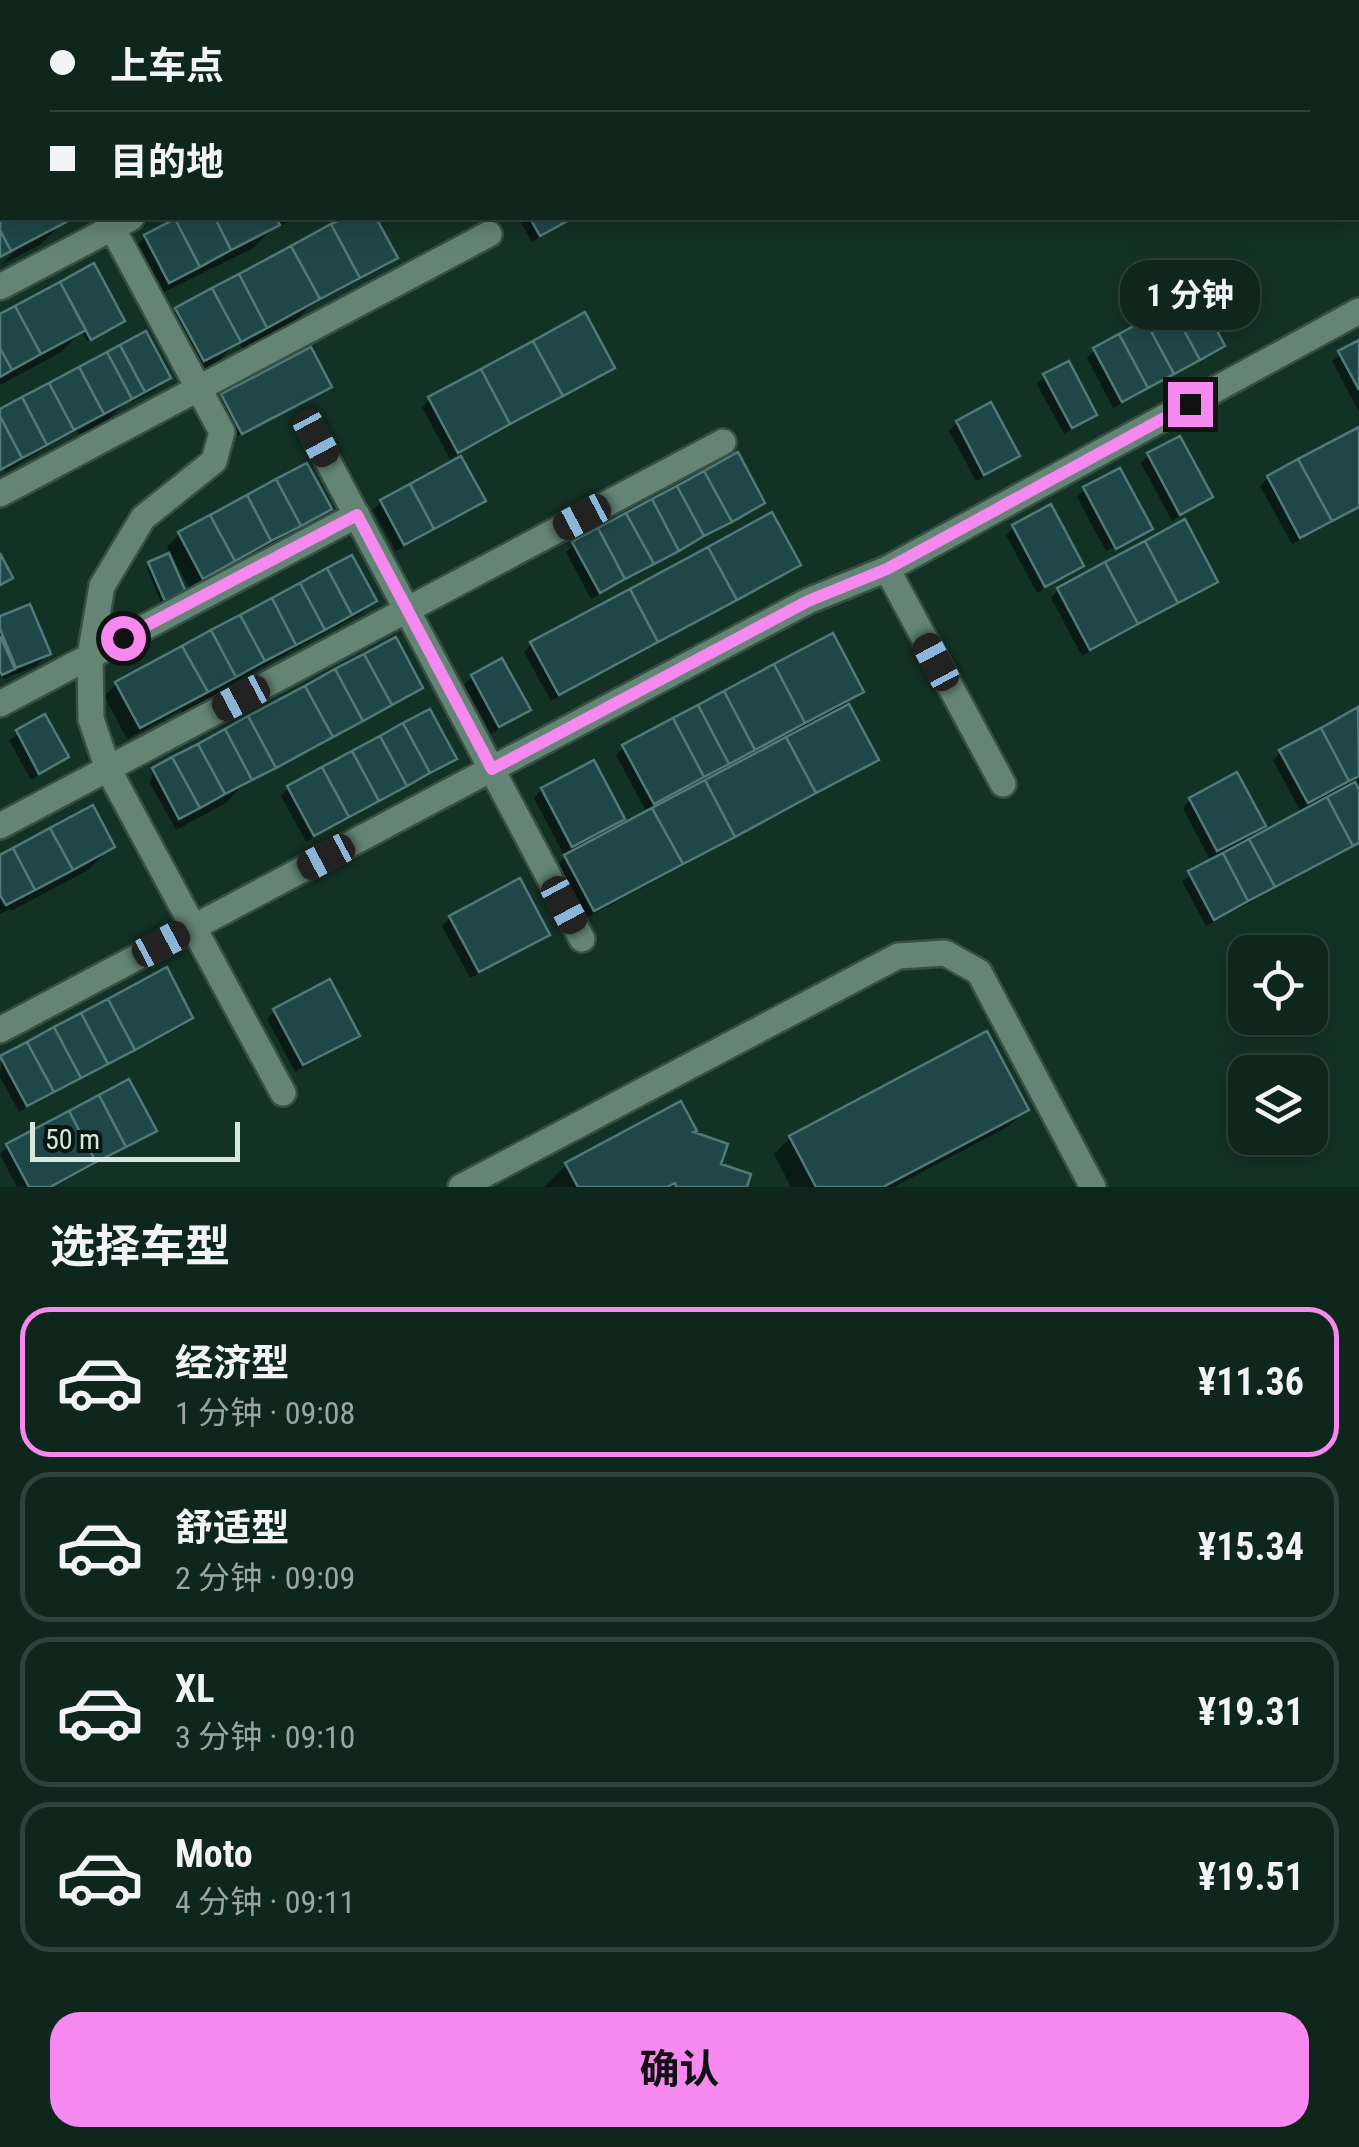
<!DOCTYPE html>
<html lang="zh">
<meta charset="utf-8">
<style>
body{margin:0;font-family:"Roboto Condensed","Noto Sans SC",sans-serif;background:#172e25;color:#f1f3f6;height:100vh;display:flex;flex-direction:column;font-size:38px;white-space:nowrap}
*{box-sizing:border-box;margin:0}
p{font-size:32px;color:#9ba5a3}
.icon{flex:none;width:55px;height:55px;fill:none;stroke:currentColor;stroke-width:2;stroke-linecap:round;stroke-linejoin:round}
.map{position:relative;height:1187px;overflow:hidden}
.panel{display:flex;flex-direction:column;background:#0e261c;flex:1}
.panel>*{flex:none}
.top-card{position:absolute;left:0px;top:0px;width:1360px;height:220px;box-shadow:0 5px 25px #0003,0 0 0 2px #2e433b;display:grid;align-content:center;height:220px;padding:0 50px;background:#0e261c}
.buttons{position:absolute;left:1228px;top:935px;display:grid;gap:20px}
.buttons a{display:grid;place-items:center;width:100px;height:100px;border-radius:20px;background:#0e261c;box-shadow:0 5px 25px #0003,0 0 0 2px #2e433b;font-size:50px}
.scale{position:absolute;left:30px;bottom:25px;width:210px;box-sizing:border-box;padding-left:10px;border:5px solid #d6e7de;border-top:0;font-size:28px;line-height:35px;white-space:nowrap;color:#d6e7de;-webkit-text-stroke:8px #0a1711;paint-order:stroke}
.end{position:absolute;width:45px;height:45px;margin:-22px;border:12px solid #f589ef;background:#111;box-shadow:0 0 0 5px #111}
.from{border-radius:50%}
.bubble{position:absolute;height:70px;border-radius:30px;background:#0e261c;box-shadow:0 5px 25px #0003,0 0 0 2px #2e433b;font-size:32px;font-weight:700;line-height:70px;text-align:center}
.car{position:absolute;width:30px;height:60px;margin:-30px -15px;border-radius:12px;box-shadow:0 0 8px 2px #0007;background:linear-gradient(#222 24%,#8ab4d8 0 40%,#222 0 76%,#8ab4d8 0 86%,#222 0)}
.top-card b{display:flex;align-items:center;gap:35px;height:95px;font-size:38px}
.top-card b+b{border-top:2px solid #2e433b}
.top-card i{width:25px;height:25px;background:#f1f3f6}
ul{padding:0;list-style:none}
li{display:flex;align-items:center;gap:30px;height:150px;margin:0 20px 15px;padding:0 30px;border:5px solid #2e433b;border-radius:30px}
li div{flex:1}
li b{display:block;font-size:38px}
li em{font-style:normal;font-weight:700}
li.on{border-color:#f589ef}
li>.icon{width:90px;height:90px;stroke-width:1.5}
h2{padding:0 50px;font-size:45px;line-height:120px}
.primary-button{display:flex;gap:20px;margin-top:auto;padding:20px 50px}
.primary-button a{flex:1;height:115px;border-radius:30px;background:#f589ef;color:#111;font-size:40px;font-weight:700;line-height:115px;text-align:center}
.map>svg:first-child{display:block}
.shadow{fill:#0007}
.building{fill:#204748;stroke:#537a7b;stroke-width:2.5}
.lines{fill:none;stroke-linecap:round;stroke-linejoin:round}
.minor-casing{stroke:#384f44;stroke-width:30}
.minor{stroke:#648575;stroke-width:25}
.route{stroke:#f589ef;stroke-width:12}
</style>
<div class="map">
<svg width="1359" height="1187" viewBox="0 0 1359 1187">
<rect width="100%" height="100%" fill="#133226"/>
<path class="shadow" d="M394,0h117l-122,2z
M2,201v17h61l2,2 -24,24 -41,22 22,-22 -4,-3 -18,18z
M182,218h115l-28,14 -16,16 -101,50 -23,-45 16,-16z
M349,218h24l22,40 -8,8 -78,41 -15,15 -51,28 -3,-6 -10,5 -15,16 -35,18 -27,-50 24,-23z
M518,218h57l-43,24z
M0,317l119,7 -32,17 -5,-10 -22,22 -60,32z
M1359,343v69l-27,-51z
M1222,346l-8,7 -101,55 -26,-50 8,-8z
M612,367l-8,8 -154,84 -28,-52 8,-8z
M1045,376l49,38 -30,20 -27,-50z
M168,378l-12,12 -24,12 -1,-3 -5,3 -20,20 -26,14 -3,-6 -72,42 -1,-3 -4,2v-59z
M326,390l-88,46 -19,-36 3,-4z
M957,423l60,32 -8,8 -33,18 -27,-50z
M1359,429v79l-67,36 -32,-58 8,-8z
M1149,455l61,42 -38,24 -31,-58z
M1085,489l65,40 -44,22 -29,-54z
M482,501l-7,8 -79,42 -23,-41 8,-8z
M762,503l-8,8 -163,88 -25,-47 8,-8z
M329,508l-12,13 -127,68 -23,-42 12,-13z
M1014,527l67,38 -8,8 -36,20 -31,-58z
M150,564l29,30 -18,8 -14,-34z
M798,564l-8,8 -239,129 -27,-49 8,-8z
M1215,581l-8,8 -125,67 -31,-58 7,-8z
M374,601l-12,12 -141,76 -11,11 -26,14 -3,-4 -54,29 -23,-43 13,-12z
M0,619l48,35 -12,12 -32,13 -4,-3z
M472,677l56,33 -37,24 -27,-50z
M420,688l-8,7 -171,92 -15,16 -50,27 -26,-47 3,-13z
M861,691l-15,12 30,57 -8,7 -282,151 -29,-53 8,-8 -31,-59 8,-8 80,28 -14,15 39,-20 -31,-58 8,-8z
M1359,710v68l-7,4 7,14v48l-153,82 -24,-45 29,-19 -28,-54 7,-8 73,25 -17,17 56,-28 -29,-54 8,-8z
M44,717l22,40 -35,23 -22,-40z
M454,758l-7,8 -141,76 -25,-46 7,-8z
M112,846l-24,24 -77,41 -1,-2 -10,5v-57z
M450,918l97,16 -8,8 -69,36 -28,-52z
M275,1011l81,24 -7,8 -54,29 -28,-53z
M190,1018l-7,8 -164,86 -19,-35 2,-19z
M1026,1110l-17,16 -115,61h-103l-17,-33 16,-16z
M154,1130l-8,8 -93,49h-36l-17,-33 8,-8z
M690,1134l28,32 26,21h-200l22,-22z"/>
<path class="building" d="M389,0h112l-117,2z
M2,198v20h64l2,3 -57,30 -11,-21z
M215,218h61l4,7 -49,25z
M215,218l16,32 -31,17 -25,-48z
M344,218h32l22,40 -38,20 -29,-54z
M530,218h43l-33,18z
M175,219l25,48 -31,16 -25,-48z
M331,224l29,54 -40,21 -29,-53z
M0,230l11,21 -11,6z
M291,246l29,53 -53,29 -28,-54z
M94,263l31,58 -34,19 -31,-58z
M239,274l28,54 -26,14 -29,-54z
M60,282l26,48 -45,24 -26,-48z
M212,288l29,54 -37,19 -29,-53z
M1197,292l28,54 -25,14 -29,-54z
M15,306l26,48 -29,16 -12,-22v-34z
M1171,306l29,54 -26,14 -29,-54z
M585,312l30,56 -52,28 -30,-55z
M1145,320l29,54 -26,14 -29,-54z
M146,331l25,47 -26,14 -25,-47z
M1119,334l29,54 -26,14 -29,-54z
M1359,340v50l-21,-39z
M533,341l30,55 -53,28 -29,-55z
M120,345l25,47 -13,7 -25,-47z
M311,347l21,40 -90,47 -21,-40z
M0,348l12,22 -12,7z
M107,352l25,47 -28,15 -25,-47z
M1069,361l28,54 -25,13 -29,-54z
M79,367l25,47 -30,16 -25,-47z
M481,369l29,55 -52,29 -30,-56z
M49,383l25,47 -27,15 -25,-48z
M22,397l25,48 -25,13 -22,-42v-7z
M991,402l29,54 -36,19 -28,-54z
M0,416l22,42 -22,12z
M1359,427v80l-27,14 -34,-62z
M1180,436l33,61 -33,18 -33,-62z
M738,452l27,51 -33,19 -28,-51z
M461,456l25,45 -52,28 -24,-45z
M1298,459l34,62 -32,17 -33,-62z
M307,463l25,46 -31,17 -25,-47z
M1120,468l33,61 -37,20 -33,-62z
M704,471l28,51 -28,14 -27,-50z
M276,479l25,47 -30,15 -24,-46z
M410,484l24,45 -30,16 -24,-45z
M677,486l27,50 -25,15 -27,-52z
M247,495l24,46 -36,20 -25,-46z
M652,499l27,52 -25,13 -28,-51z
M1051,504l33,62 -39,21 -33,-62z
M772,512l29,53 -64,35 -29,-53z
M626,513l28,51 -29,15 -27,-51z
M210,515l25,46 -32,18 -25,-47z
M1185,519l33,63 -40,21 -33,-62z
M598,528l27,51 -25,14 -28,-51z
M1145,541l33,62 -40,21 -33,-62z
M708,547l29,53 -79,42 -28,-53z
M0,553l13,25 -13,7z
M169,553l17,39 -21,9 -17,-39z
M352,555l25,46 -25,14 -25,-47z
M1105,562l33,62 -48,26 -33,-62z
M327,568l25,47 -27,15 -25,-47z
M300,583l25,47 -29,15 -24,-47z
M630,589l28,53 -99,53 -29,-53z
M272,598l24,47 -31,16 -25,-46z
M30,604l21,50 -35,14 -16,-39v-13z
M240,615l25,46 -29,16 -25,-47z
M211,630l25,47 -28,15 -26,-46z
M833,633l31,59 -59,31 -31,-59z
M0,636l15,33 -13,6 -2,-4z
M396,637l27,51 -31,17 -28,-51z
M182,646l26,46 -68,36 -25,-46z
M364,654l28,51 -29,16 -28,-52z
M502,658l29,52 -32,17 -28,-52z
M774,664l31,59 -50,27 -31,-59z
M335,669l28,52 -30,16 -28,-51z
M305,686l28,51 -57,31 -28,-52z
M724,691l31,59 -26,14 -31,-59z
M849,704l30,56 -63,33 -30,-56z
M698,705l31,59 -25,13 -31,-59z
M1358,707l1,69 -10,5 -28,-53z
M430,709l27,50 -27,14 -27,-50z
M45,714l24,43 -30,17 -23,-44z
M248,716l28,52 -24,12 -27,-51z
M673,718l31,59 -50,27 -32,-59z
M403,723l27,50 -23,13 -27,-50z
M1321,728l28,53 -41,22 -29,-53z
M225,729l27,51 -27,14 -27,-50z
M380,736l27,50 -28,15 -27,-50z
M786,737l30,56 -81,44 -30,-57z
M198,744l27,50 -25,14 -28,-51z
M352,751l27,50 -30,16 -27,-50z
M172,757l28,51 -21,11 -27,-51z
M594,760l31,59 -53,28 -31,-59z
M322,767l27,50 -35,19 -27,-50z
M1237,772l29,54 -49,25 -28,-53z
M705,780l30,57 -52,27 -31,-56z
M1355,782l4,8v53l-6,3 -26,-49z
M1327,797l26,49 -78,41 -26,-48z
M93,805l22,42 -42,23 -23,-42z
M652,808l31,56 -89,47 -30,-56z
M50,828l23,42 -38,20 -22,-42z
M1249,839l26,48 -27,14 -25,-48z
M13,848l22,42 -29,15 -6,-10v-40z
M1223,853l25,48 -34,19 -26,-49z
M520,878l30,57 -71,37 -30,-56z
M167,967l26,51 -58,32 -27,-51z
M330,979l30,57 -57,29 -30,-56z
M108,999l27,51 -27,14 -27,-51z
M81,1013l27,51 -27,14 -27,-51z
M54,1027l27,51 -27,14 -27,-50z
M987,1031l42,79 -146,77h-67l-27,-51z
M27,1042l27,50 -27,14 -27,-50z
M129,1079l28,52 -31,16 -27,-52z
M99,1095l27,52 -30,15 -27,-51z
M681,1101l16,30 -3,1 34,12 -7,20 30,10 -4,13h-71l-1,-4 -8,4h-89l-13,-24z
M69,1111l27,51 -46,25h-21l-23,-43z"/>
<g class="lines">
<defs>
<path id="minor" d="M0,190l2,-1
M107,218l115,214 -8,29 -71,57 -41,68 -12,70 1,63 17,50 175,324
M0,287l131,-69
M316,439l266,500
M0,494l489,-260
M0,704l357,-189
M1003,784l-116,-215 472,-258
M0,826l723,-384
M0,1030l808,-429 79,-32
M461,1187l437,-231 47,-3 34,19 114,215"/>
</defs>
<use href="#minor" class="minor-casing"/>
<use href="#minor" class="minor"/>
</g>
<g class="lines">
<path class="route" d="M123,638l234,-123 135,254 316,-168 79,-32 303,-165"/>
</g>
</svg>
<div class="buttons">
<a><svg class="icon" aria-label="locate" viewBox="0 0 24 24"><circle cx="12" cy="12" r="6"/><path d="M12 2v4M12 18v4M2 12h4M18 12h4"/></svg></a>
<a><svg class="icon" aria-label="layers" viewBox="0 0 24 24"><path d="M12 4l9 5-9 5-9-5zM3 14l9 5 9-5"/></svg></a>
</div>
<div class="scale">50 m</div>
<i class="end from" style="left:123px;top:638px"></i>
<i class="end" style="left:1190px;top:404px"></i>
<div class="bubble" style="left:1120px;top:260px;width:140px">1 分钟</div>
<i class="car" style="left:316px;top:438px;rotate:152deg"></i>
<i class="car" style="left:582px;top:517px;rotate:242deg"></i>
<i class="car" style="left:936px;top:662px;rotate:332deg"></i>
<i class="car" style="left:241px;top:698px;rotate:242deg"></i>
<i class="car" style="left:326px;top:857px;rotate:242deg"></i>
<i class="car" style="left:564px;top:905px;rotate:152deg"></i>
<i class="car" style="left:161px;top:944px;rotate:62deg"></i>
<div class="top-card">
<b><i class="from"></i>上车点</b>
<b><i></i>目的地</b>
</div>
</div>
<section class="panel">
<h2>选择车型</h2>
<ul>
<li class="on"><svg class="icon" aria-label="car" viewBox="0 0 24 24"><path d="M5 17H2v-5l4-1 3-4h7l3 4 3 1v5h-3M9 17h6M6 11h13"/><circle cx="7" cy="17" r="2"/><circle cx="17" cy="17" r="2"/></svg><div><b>经济型</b><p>1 分钟 · 09:08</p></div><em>¥11.36</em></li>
<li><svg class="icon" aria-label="car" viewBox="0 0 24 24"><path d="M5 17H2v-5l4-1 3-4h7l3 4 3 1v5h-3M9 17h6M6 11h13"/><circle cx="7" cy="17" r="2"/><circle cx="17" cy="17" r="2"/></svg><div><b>舒适型</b><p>2 分钟 · 09:09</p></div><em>¥15.34</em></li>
<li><svg class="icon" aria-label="car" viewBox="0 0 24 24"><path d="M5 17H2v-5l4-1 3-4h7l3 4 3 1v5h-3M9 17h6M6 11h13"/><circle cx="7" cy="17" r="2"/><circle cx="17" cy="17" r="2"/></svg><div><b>XL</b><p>3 分钟 · 09:10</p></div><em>¥19.31</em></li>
<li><svg class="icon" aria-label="car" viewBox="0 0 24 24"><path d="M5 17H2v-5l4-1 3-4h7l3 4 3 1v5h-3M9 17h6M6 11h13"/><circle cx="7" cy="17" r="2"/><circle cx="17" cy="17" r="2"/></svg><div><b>Moto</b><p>4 分钟 · 09:11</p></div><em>¥19.51</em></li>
</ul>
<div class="primary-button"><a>确认</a></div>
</section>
